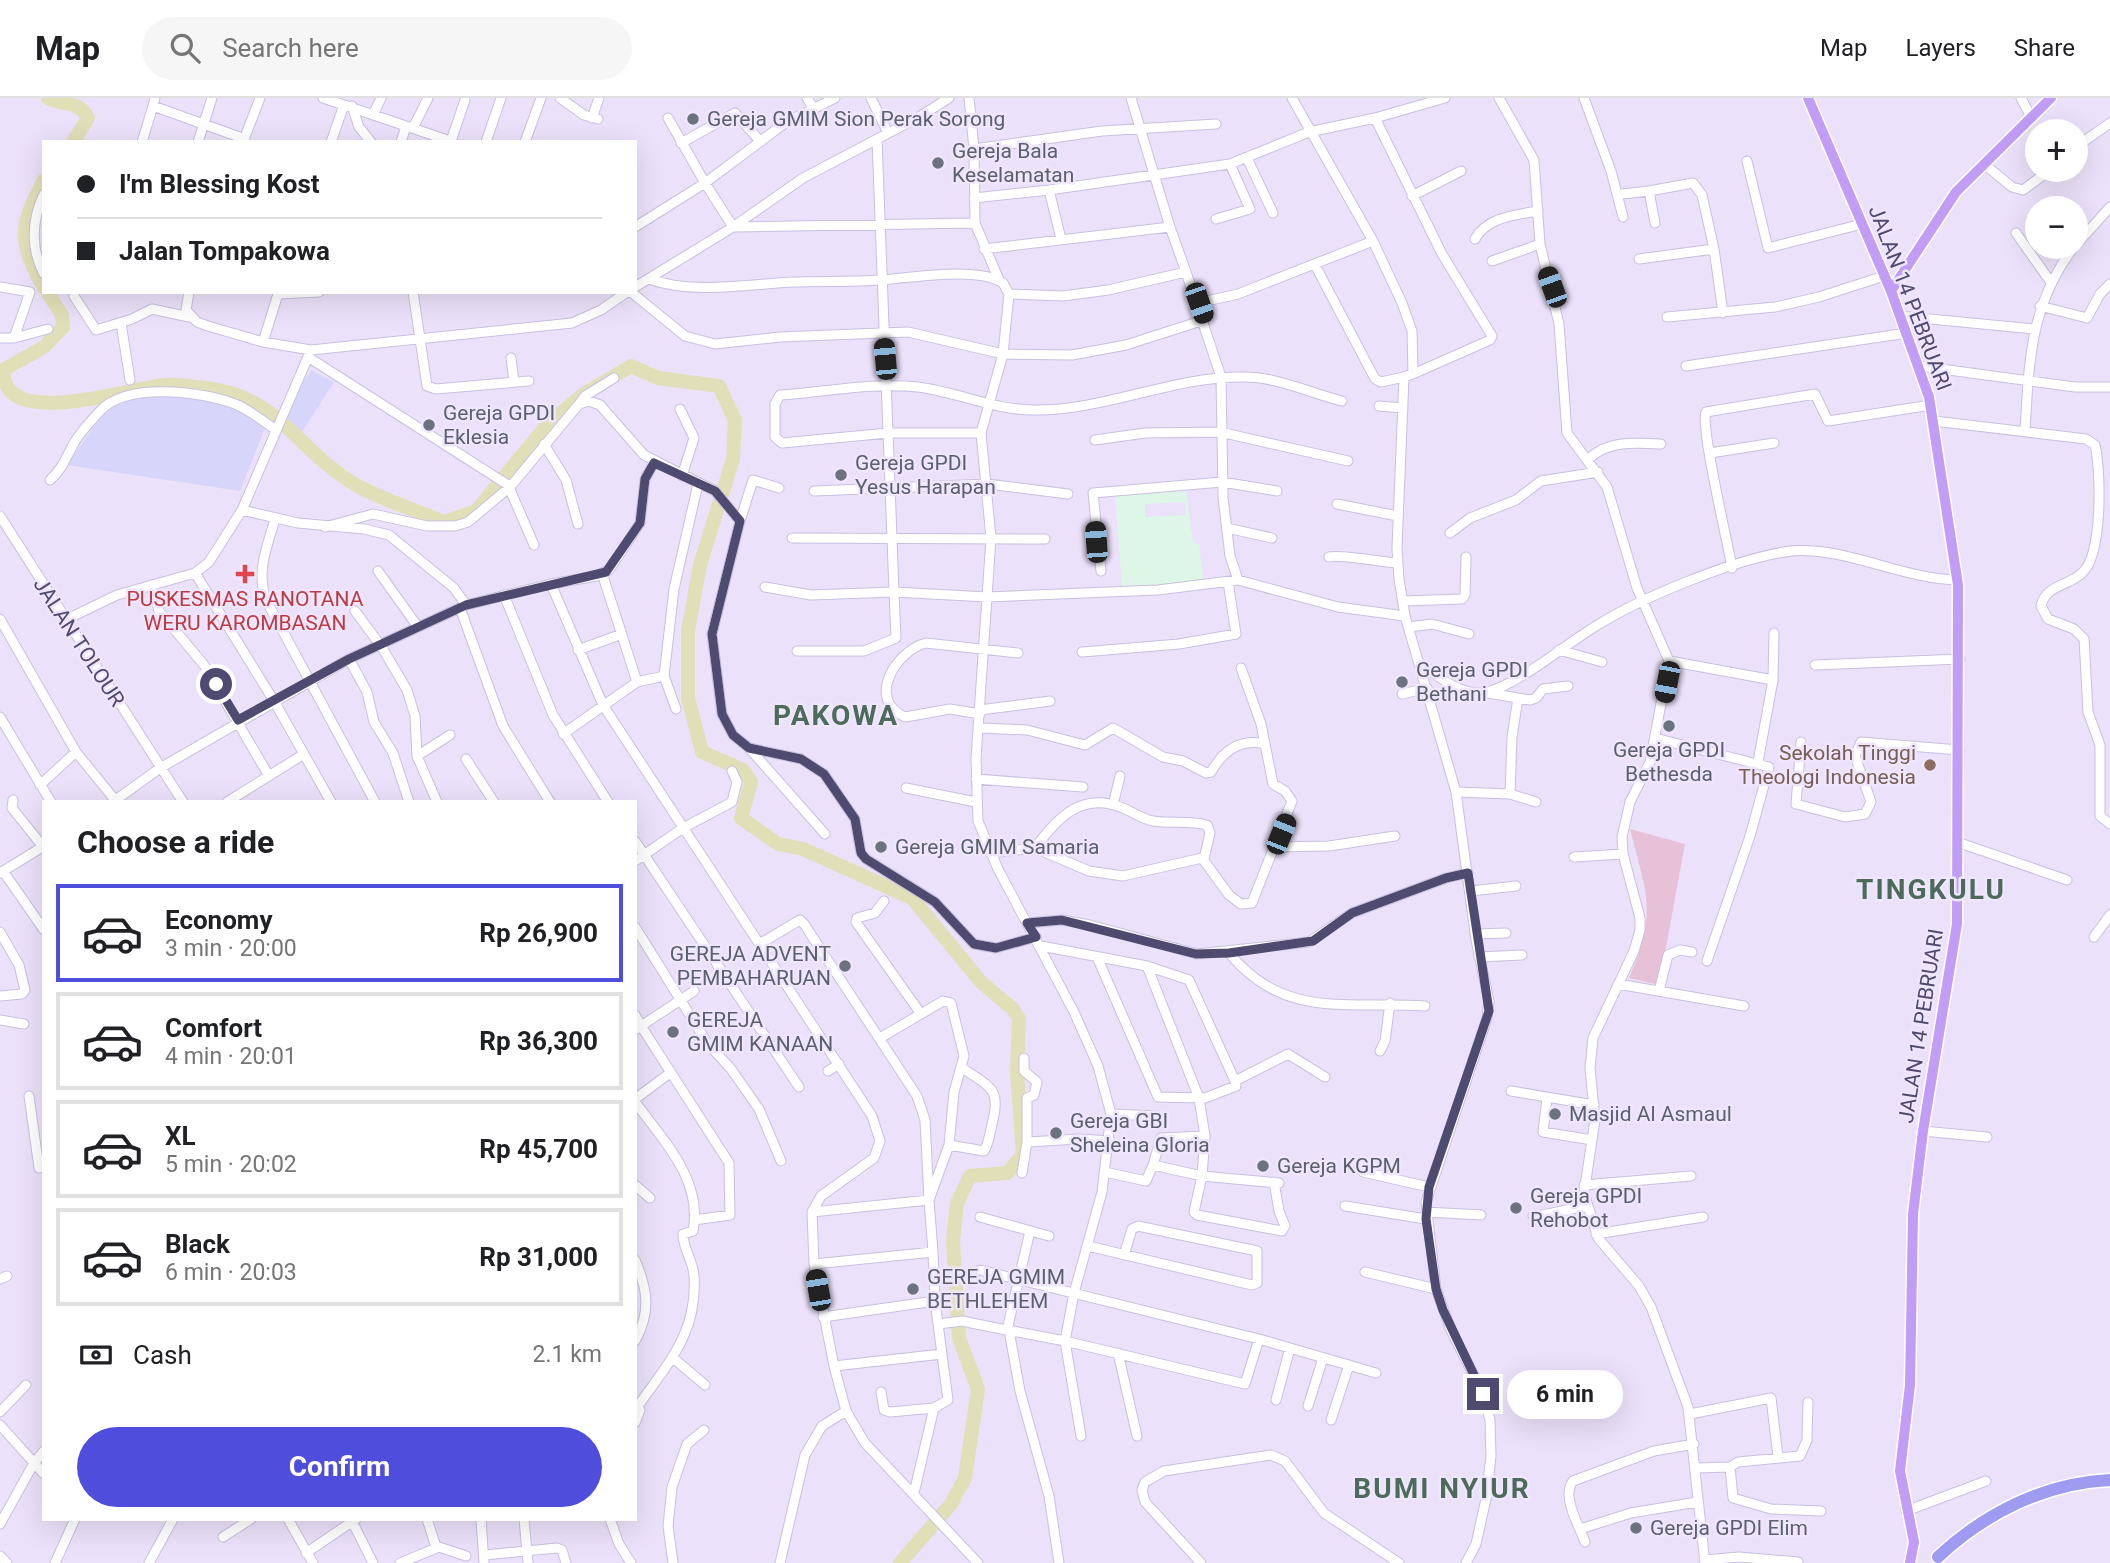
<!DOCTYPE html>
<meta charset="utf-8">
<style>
body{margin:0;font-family:Roboto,sans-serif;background:#f6f6f6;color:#202124;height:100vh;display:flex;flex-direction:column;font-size:26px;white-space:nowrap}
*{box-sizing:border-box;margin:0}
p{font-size:23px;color:#757577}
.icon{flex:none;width:38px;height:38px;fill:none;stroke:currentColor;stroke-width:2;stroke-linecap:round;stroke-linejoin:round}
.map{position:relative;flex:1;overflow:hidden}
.drawer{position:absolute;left:42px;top:702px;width:595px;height:721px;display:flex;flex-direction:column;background:#fff;border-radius:0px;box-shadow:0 7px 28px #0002}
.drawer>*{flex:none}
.guide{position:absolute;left:42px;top:42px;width:595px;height:154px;border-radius:0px;box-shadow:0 7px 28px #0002;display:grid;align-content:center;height:154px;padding:0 35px;background:#fff}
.fabs{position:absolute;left:2025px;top:21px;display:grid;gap:14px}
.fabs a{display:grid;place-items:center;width:63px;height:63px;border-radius:50%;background:#fff;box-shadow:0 7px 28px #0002;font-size:35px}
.end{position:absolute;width:32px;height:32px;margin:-16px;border:9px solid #4f4a6f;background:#fff;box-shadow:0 0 0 4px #fff}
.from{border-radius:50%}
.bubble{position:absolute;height:49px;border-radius:24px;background:#fff;box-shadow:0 7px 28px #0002;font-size:23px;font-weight:700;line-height:49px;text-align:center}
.car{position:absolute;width:21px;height:42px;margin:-21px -10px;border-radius:9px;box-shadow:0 0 5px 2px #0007;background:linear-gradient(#222 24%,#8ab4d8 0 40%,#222 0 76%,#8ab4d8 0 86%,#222 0)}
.guide b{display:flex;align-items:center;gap:24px;height:66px;font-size:26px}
.guide b+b{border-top:2px solid #e0e0e0}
.guide i{width:18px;height:18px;background:#202124}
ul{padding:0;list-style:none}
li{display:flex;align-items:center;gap:21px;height:98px;margin:0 14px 10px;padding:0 21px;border:4px solid #e0e0e0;border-radius:0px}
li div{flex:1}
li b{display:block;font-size:26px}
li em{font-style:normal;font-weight:700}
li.current{border-color:#4f4ddc}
li>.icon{width:63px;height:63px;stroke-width:1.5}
h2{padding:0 35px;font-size:32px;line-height:84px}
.pay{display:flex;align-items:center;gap:18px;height:77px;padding:0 35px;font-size:26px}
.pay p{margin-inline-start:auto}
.cta{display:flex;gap:14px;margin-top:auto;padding:14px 35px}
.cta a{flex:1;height:80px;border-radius:42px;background:#4f4ddc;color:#fff;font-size:28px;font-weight:700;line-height:80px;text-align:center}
header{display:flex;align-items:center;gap:42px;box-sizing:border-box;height:98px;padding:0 35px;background:#fff;border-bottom:2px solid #e0e0e0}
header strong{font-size:33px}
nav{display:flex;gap:38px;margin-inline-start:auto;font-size:24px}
.search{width:490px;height:63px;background:#f6f6f6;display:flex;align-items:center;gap:18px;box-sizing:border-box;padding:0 24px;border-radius:38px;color:#757577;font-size:26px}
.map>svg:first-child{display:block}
.commercial{fill:#d8d5fa}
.education{fill:#def6e8;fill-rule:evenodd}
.green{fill:#e6c1d8}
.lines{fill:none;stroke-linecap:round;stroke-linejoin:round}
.river{stroke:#e1dfb7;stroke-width:14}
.minor-casing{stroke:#c8c0df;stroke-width:11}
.major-casing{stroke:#fff;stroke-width:13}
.highway-casing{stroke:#fff;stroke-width:15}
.minor{stroke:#fff;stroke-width:9}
.major{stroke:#c19df5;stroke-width:10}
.highway{stroke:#9f9bf0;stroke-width:12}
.route{stroke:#4f4a6f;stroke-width:9}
.worship-dot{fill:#6b7280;stroke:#efe6fe;stroke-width:2.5}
.health-dot{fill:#e0444e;stroke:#efe6fe;stroke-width:2.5}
.education-dot{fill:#8d6e63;stroke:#efe6fe;stroke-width:2.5}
.labels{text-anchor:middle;stroke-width:5;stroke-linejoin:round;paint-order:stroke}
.worship-label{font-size:21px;fill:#5b616d;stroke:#efe6fe;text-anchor:start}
.street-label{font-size:21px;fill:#4f4a6f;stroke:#efe6fe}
.health-label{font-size:21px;fill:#be3a42;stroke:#efe6fe}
.education-label{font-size:21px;fill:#785e54;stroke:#efe6fe;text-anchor:end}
.district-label{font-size:28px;font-weight:bold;letter-spacing:2px;fill:#4c6b5a;stroke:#efe6fe}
</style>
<header>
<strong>Map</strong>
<div class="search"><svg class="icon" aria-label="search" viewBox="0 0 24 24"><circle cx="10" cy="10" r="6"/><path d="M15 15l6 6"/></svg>Search here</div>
<nav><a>Map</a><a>Layers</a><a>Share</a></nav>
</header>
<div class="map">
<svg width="2110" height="1465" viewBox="0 0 2110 1465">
<rect width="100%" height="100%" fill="#ebe1fa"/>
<path class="commercial" d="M311,272l23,12 -32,50 -17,-14 10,-24z
M187,296l45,7 37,17 -29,73 -173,-26 32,-46 24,-19 24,-5z"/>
<path class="education" d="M1186,393l7,52 6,1 5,44 -82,-2 -7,-90zM1185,404l1,13 -41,2v-13z"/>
<path class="green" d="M1630,731l55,15 -26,141 -30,-7c29,-66 18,-82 1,-149z"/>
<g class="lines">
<path class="river" d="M48,0c15,8 31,2 40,20l-15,24
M44,82c-25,47 -26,60 0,108
M47,194l15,23 1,12 -19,20 -41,23c1,5 1,11 4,16 19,37 125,2 158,-1 13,-1 29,2 42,3 73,10 88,59 144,94 28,17 62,27 93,40l32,-11 72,-87 36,-30 47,-28 27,12 61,8 16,34 -2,39 -33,106 -12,66v67l14,54 41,18 8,12 -10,36 37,26 25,5 109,49 69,84 32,27 6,10 -2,52 6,84 -16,18 -37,3 -13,27 -4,38 6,97 19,51 -13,89 -14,26 -51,59"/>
<defs>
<path id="minor" d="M155,0l-2,8 92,33
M323,0l21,7 -13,37
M560,0l24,17 14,4
M807,0l7,11
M871,0l17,35
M969,0l5,51 1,74 24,57
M1131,0l39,129
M1292,0l81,143 29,62 10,28 1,43 -9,3 -7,171 2,31 6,37 51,176 20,148 13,61 -2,17 -61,184 10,87 15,41 32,64 7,26 1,36 -5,43 -10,45 -10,19
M1499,0l35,62 6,84 19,80 8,109 40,54 30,101 32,73 -19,101 -20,40 -8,35 1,17 17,64v12l-6,21 -41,87 -3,30 5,52 -11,73 14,45 41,48 12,21 37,100 17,156
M1584,0l27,73 12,46
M2021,0l10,19
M344,7l109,37
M352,8l7,21 12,15
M373,17l8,-17
M592,20l7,-20
M668,20l37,65 80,-60 50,-25
M1375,20l67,136 50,82 -2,4 -77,34
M413,30l15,-30
M877,41l17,453 93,5 -11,161 2,63 20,48 76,143 24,54 13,48 -9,78 -28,101 -9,48 -52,-10 -3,5 10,55 29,105 10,67
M451,43l14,-41
M142,44l11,-36
M198,44l14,-44
M243,44l17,-44
M401,44l5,-16
M486,44l15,-44
M525,44l16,-44
M681,45l54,-30 25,28
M2076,49l34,-24
M974,51l128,-18 114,-7
M1247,60l26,55
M1747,63l21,87 94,-24
M1984,66l28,23 11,3 27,-20
M1049,92l181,-26 79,-32 66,-14 70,-20
M44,96c-12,25 -14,54 0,80
M1622,96l27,-3
M1412,98l49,-25
M974,100l75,-8 12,49
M1216,121l34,-10 -20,-45
M1655,125l-6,-32 44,-8 9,12 12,54
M635,129l70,-44 28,44 242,-4
M2016,135l34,48
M1475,141c12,-22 40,-24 63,-28
M2076,147l34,-38
M984,151l186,-22 16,45
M1639,161l75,-10 9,64
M1492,163l48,-17
M1315,167l60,114 6,3 23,-5
M649,181c44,16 99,5 145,3 29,-1 58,0 86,-2 31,-2 97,-14 123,3l6,11 -6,60 -22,79 10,105 -4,59 171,-7 80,-10 100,27 67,9
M0,189l30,5 -16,46h-14
M635,189l98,-60 70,-49 116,-61 30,-19
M189,194l-3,18 11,12 11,4 55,16 48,8 261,-27 29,-13 26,-18
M413,194l14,94 9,3 93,-8
M631,194l54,44 30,8 65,-7 128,-5 95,22 69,1 54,-10 78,-25
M1009,196l54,2 45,-6 78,-18 35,105 2,120 7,59 8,24
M74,198l22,34 36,-11 20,-10 37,8
M1198,205l40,-9 135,-53
M2040,208l47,12 13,-24 10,-10
M1899,218l136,13
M1667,219l108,-10 44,-10 65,-21
M121,225l9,57
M14,240l34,-9
M263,244l15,-48 41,-2
M308,259l200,128 26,60
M511,260l3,24
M1686,268l221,-33
M1919,268l156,21h35
M579,306l6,-8 29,-18
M1379,308l24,2
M680,311l14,29 -12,38
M1934,323l152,18 9,6c6,25 8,110 -13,128 -13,13 -37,12 -41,33l7,13 26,10 10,10 4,73 12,33v71l10,8
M2025,333c4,-69 5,-127 49,-184
M981,335h-93l-106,10 -7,-6v-33l5,-9c46,-3 93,-13 138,-8 39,5 77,23 115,23 72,1 140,-34 211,-33 34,0 66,16 98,24
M1095,342l50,-7 75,-1 128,29
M544,346l22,36 12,44
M1710,355l64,-10
M1588,362c18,-20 47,-17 73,-16
M50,382c13,-12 15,-21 23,-35 6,-12 18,-24 27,-34 26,-29 101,-20 135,-7 15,6 28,17 41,26
M814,393l173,-7 81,10
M1337,406l61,12
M242,412l56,13 66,6 25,6 65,53 12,17
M0,418l183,286
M275,421c-8,28 -19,52 -9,81l109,202
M740,423l13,-41 26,8
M325,429l48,-13 54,12h28l13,-4 42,-35 69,-83 10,-3 11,4 44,50 71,36 25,30 -28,113 10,80 11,21 16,13 52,11 23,15 31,45 6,34 5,6 69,43 39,42 22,4 40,-11
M1227,430l45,10
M1450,435l20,-15 46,-18 25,-19 57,-9
M792,440l253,1
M1329,459c7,-3 55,5 68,6
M1732,470c-4,-25 -32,-141 -26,-156l109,-18 13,27 103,-16
M378,473l40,56
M1101,473l-8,-78 129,-11 55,9
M195,475l79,128 57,101
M602,475l35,109
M551,486l45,-8 13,-6 31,-47 5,-44 9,-16
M151,487l8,26 45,54 65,111
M765,489l46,8 83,-3 2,46 -32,13h-67
M504,497l49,120 55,87
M1403,503l59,-2 3,-4 1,-38
M460,510l43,118 47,76
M355,513l26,35 26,44 8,26 2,40 20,46
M0,521l76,133 39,48
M65,522l52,-25 78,-22 14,-11 33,-52 69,-160
M1409,529l23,-3 37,10
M578,552l44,-16
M1559,552l43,12
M1082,554l97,-8 57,-10 -8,-52
M349,561l18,33 7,30 19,31 16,49
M1669,563l104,19 -15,82
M1420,565c18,13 42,35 67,29 32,-8 79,-48 109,-66 46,-29 135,-65 188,-74 55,-9 116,27 173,28
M1815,567l145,-6
M664,578l12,33
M1773,582l1,-47
M1488,595l42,7 6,-2 7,-9 25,-3
M1402,596l25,-6
M1518,600l-6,39 -2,57 26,8
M980,612l70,-9
M980,616l-30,-5 -45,8c-40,-18 -8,-67 21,-74l92,10
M0,619l51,85
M979,630l48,2 58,15 28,-17 50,29 20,4 23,12 5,-1c12,-21 29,-34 54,-28
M563,636l74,-52 27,-6 10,-87 24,-105
M1655,640l114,29 -19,69 -43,125
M1801,644l-5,62 49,13 20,-3 6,-12 -16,-46 6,-14 98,8
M749,650l76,86
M417,658l33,-21
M466,661l28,43
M976,681l107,8
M40,687l36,-33
M906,690l70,14
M1456,694l54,2
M13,702l-1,8 32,40
M113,704l47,-34 189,-109 117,-54 85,-21 52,121 269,411 8,25 -6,17 -53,38 -9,16 2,52 20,102 12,45 19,32 113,120
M227,704l77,-48
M1113,707l7,-29
M635,743l164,246
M1957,744l110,38
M1275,749l54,-1 66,-10
M1035,750c23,-31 47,-57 88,-40 10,4 19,11 30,13 18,3 36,-1 54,4l3,8 -6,26
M990,755l45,-5 54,23 34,5 79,-18 27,37 12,9 11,-1 40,-102 -7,-10 -12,-7 -12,-60 -20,-56
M1574,759l49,-3
M635,763l48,-33 49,-26 5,-20 -5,-11
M3,773l41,59
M0,775l44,-27
M1471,793l45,-5
M884,803l-9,12 -18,5 -1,4 65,92
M1027,825l35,-3 28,5 107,29 112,-12 43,-29 94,-35 22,-5
M635,829l73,117 23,25 28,40 22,52
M0,834l19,33 6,25 -3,4 -22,2
M1476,836l30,-1
M2094,839l16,-22
M761,845l39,-23 4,4 113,172 8,24 4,80 -117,12
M1041,848l106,20 42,14 46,101
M1229,855c55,67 118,48 196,53
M1097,859l61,140 47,1 31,-12 -1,-5 53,-27 37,23
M1479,859l43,-2
M1147,868l52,132 6,38 -44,2 -8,27
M1618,886l126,22
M1659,893l9,-36 12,-5 12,2
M635,917l6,11 53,-35
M0,922l24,4
M635,932l6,-4 88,137 1,52 -36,5
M1380,953l5,-10 5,-38
M828,973l11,-7
M1511,993l83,14
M29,998l10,72
M1547,1000l-4,34 49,8
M635,1001l35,-26
M635,1004c28,38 68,78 58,129l-10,3c0,15 10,27 11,41 4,57 -25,87 -56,131
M1111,1016l46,2
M1923,1033l64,6
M1205,1038l-3,40 -8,36 3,3 85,16 3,-5 -6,-15 -5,-29
M1027,1044l52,-3 31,2
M949,1047l35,6c5,-8 6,-18 8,-27 10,-37 -3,-37 -31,-57
M1105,1074l41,9 7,-16 49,11 77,7
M1363,1074l66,15
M1022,1075l5,-31v-44l7,-3 3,-13 -13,-11v-13
M635,1087l15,13
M1584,1087l107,-9
M1345,1108l81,13
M1426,1114l55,3
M1533,1118c19,-1 34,-8 53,-9
M980,1119l69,19
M1596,1136l107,-17
M1088,1148l164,39 5,-2v-32l-119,-25 -6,3 -8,26
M635,1162c13,30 16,52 0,81
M814,1166l119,-12 -4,-52 20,-55 5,-53 10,-36 -13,-53 -8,-2 -63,37
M980,1172l279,69 117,34
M1365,1174l71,17
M0,1181l7,-3
M823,1219l112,-16 -2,-49
M938,1226l24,-3 49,10
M1007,1232l23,-99
M1118,1255l19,83
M672,1259l33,28
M834,1268l108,-12
M881,1294l3,18 6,2 44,-4 14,-8 -13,-99
M1276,1302l14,-52
M635,1305l5,7 -5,13
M1308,1308l15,-48
M0,1314l26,-27
M1690,1316l81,-16 7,59
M1331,1322l18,-55
M0,1327l44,49
M1081,1338l-16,-95 180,43 14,-45
M1730,1369l3,31 38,11 50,2
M1696,1370l34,-1 8,-5 62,-6 7,-16 1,-38
M914,1395l20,-85
M1906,1413l80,-30
M288,1421l25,44
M427,1421l9,28
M481,1421l3,44
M524,1421l4,44
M610,1421l9,25 12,19
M352,1423l21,42
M0,1426l34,-61 10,-12
M1580,1431l51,-16 66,-11
M223,1439l28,-18
M1585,1444c-6,-17 -24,-46 -12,-61l81,-30 40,-7
M306,1455l50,-34
M485,1457l72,-7 5,2 4,13
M0,1458l7,7
M1704,1462l35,-3 59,5
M55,1465l20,-44
M149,1465l24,-44
M400,1465l39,-16 27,9
M673,1465l-5,-37 4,-39 15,-43 17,-14
M780,1465l25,-108 17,-29 24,-15
M1201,1465l-56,-61 -3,-12 3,-8 19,-11 107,-16 14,6 39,52 75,50"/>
<path id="major" d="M1808,0l83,193 38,106 29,188 -1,339 -34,207 -10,83 -3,171 -10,86 14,71 -4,21
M1891,193l65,-99 95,-94"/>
<path id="highway" d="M1938,1459c47,-44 107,-74 172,-77"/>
</defs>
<use href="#minor" class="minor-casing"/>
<use href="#major" class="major-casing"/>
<use href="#highway" class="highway-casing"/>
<use href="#minor" class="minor"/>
<use href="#major" class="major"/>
<use href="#highway" class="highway"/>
</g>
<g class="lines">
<path class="route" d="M216,586l22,36 111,-61 117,-54 140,-33 34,-49 5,-44 9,-16 61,28 25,30 -28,113 10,80 11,21 16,13 52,11 23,15 31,45 6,34 5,6 69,43 39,42 22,4 40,-11 -9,-14 35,-3 134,34 33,-1 84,-12 39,-28 94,-35 22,-5 21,138 -60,176 -3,32 10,70 7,21 40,84"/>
</g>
<g class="worship-dot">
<circle cx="693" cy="21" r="7"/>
<circle cx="938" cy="65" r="7"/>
<circle cx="429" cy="327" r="7"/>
<circle cx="841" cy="377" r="7"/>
<circle cx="1402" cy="584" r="7"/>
<circle cx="1669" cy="628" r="7"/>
<circle cx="881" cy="749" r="7"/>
<circle cx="845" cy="868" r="7"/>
<circle cx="673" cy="934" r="7"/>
<circle cx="1555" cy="1016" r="7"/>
<circle cx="1056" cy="1035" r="7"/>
<circle cx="1263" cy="1068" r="7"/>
<circle cx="1516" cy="1110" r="7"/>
<circle cx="913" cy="1191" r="7"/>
<circle cx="1636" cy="1430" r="7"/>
</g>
<path class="health-dot" d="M241.5 465.5h7v7h7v7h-7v7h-7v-7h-7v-7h7z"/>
<circle class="education-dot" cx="1930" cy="667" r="7"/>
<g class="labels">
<g class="worship-label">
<text x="707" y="28">Gereja GMIM Sion Perak Sorong</text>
<text x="952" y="60">Gereja Bala<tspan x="952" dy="24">Keselamatan</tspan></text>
<text x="443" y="322">Gereja GPDI<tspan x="443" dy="24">Eklesia</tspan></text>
<text x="855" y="372">Gereja GPDI<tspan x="855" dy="24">Yesus Harapan</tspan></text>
<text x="1416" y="579">Gereja GPDI<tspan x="1416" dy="24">Bethani</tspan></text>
<text x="1669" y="659" text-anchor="middle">Gereja GPDI<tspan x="1669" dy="24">Bethesda</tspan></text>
<text x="895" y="756">Gereja GMIM Samaria</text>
<text x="831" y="863" text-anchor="end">GEREJA ADVENT<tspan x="831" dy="24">PEMBAHARUAN</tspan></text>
<text x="687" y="929">GEREJA<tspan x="687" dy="24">GMIM KANAAN</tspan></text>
<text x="1569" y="1023">Masjid Al Asmaul</text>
<text x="1070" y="1030">Gereja GBI<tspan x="1070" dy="24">Sheleina Gloria</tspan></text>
<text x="1277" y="1075">Gereja KGPM</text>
<text x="1530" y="1105">Gereja GPDI<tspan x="1530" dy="24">Rehobot</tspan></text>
<text x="927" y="1186">GEREJA GMIM<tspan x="927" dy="24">BETHLEHEM</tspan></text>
<text x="1650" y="1437">Gereja GPDI Elim</text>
</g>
<g class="street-label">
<text transform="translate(1910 200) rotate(69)" y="7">JALAN 14 PEBRUARI</text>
<text transform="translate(79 544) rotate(57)" y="7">JALAN TOLOUR</text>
<text transform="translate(1921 928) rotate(-81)" y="7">JALAN 14 PEBRUARI</text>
</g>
<g class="health-label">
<text x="245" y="508">PUSKESMAS RANOTANA<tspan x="245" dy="24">WERU KAROMBASAN</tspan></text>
</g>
<g class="education-label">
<text x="1916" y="662">Sekolah Tinggi<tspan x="1916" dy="24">Theologi Indonesia</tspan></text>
</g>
<g class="district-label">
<text x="836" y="627">PAKOWA</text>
<text x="1931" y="801">TINGKULU</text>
<text x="1442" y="1400">BUMI NYIUR</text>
</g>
</g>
</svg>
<div class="fabs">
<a>+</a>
<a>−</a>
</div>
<i class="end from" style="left:216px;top:586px"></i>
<i class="end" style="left:1483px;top:1296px"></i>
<div class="bubble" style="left:1507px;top:1272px;width:116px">6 min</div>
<i class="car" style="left:1552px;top:189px;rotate:340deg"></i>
<i class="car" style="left:1199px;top:205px;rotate:161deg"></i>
<i class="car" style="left:885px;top:261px;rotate:355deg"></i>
<i class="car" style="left:1096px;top:444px;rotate:356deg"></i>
<i class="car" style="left:1667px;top:584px;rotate:191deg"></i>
<i class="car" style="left:1281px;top:736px;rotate:22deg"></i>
<i class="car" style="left:818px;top:1192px;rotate:350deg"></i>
<div class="guide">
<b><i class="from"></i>I'm Blessing Kost</b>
<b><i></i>Jalan Tompakowa</b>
</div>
<section class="drawer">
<h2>Choose a ride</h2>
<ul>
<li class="current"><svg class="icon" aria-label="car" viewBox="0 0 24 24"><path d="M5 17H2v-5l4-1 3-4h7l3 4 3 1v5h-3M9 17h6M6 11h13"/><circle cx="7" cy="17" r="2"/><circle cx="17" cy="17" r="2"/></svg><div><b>Economy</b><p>3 min · 20:00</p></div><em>Rp 26,900</em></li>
<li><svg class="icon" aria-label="car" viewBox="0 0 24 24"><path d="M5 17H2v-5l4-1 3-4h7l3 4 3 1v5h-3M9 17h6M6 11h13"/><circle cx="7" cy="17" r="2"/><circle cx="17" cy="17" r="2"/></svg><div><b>Comfort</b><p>4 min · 20:01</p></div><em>Rp 36,300</em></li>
<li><svg class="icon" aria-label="car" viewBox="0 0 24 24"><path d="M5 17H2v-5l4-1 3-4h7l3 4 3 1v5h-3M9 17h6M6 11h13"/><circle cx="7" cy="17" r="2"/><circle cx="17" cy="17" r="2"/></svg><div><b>XL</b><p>5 min · 20:02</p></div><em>Rp 45,700</em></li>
<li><svg class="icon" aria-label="car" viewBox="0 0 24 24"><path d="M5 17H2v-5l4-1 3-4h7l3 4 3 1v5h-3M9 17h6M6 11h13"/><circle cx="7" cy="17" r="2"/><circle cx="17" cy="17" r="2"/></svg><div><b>Black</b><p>6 min · 20:03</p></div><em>Rp 31,000</em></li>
</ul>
<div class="pay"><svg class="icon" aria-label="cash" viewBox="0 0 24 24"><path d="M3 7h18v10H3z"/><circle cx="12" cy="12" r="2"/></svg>Cash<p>2.1 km</p></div>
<div class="cta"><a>Confirm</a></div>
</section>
</div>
